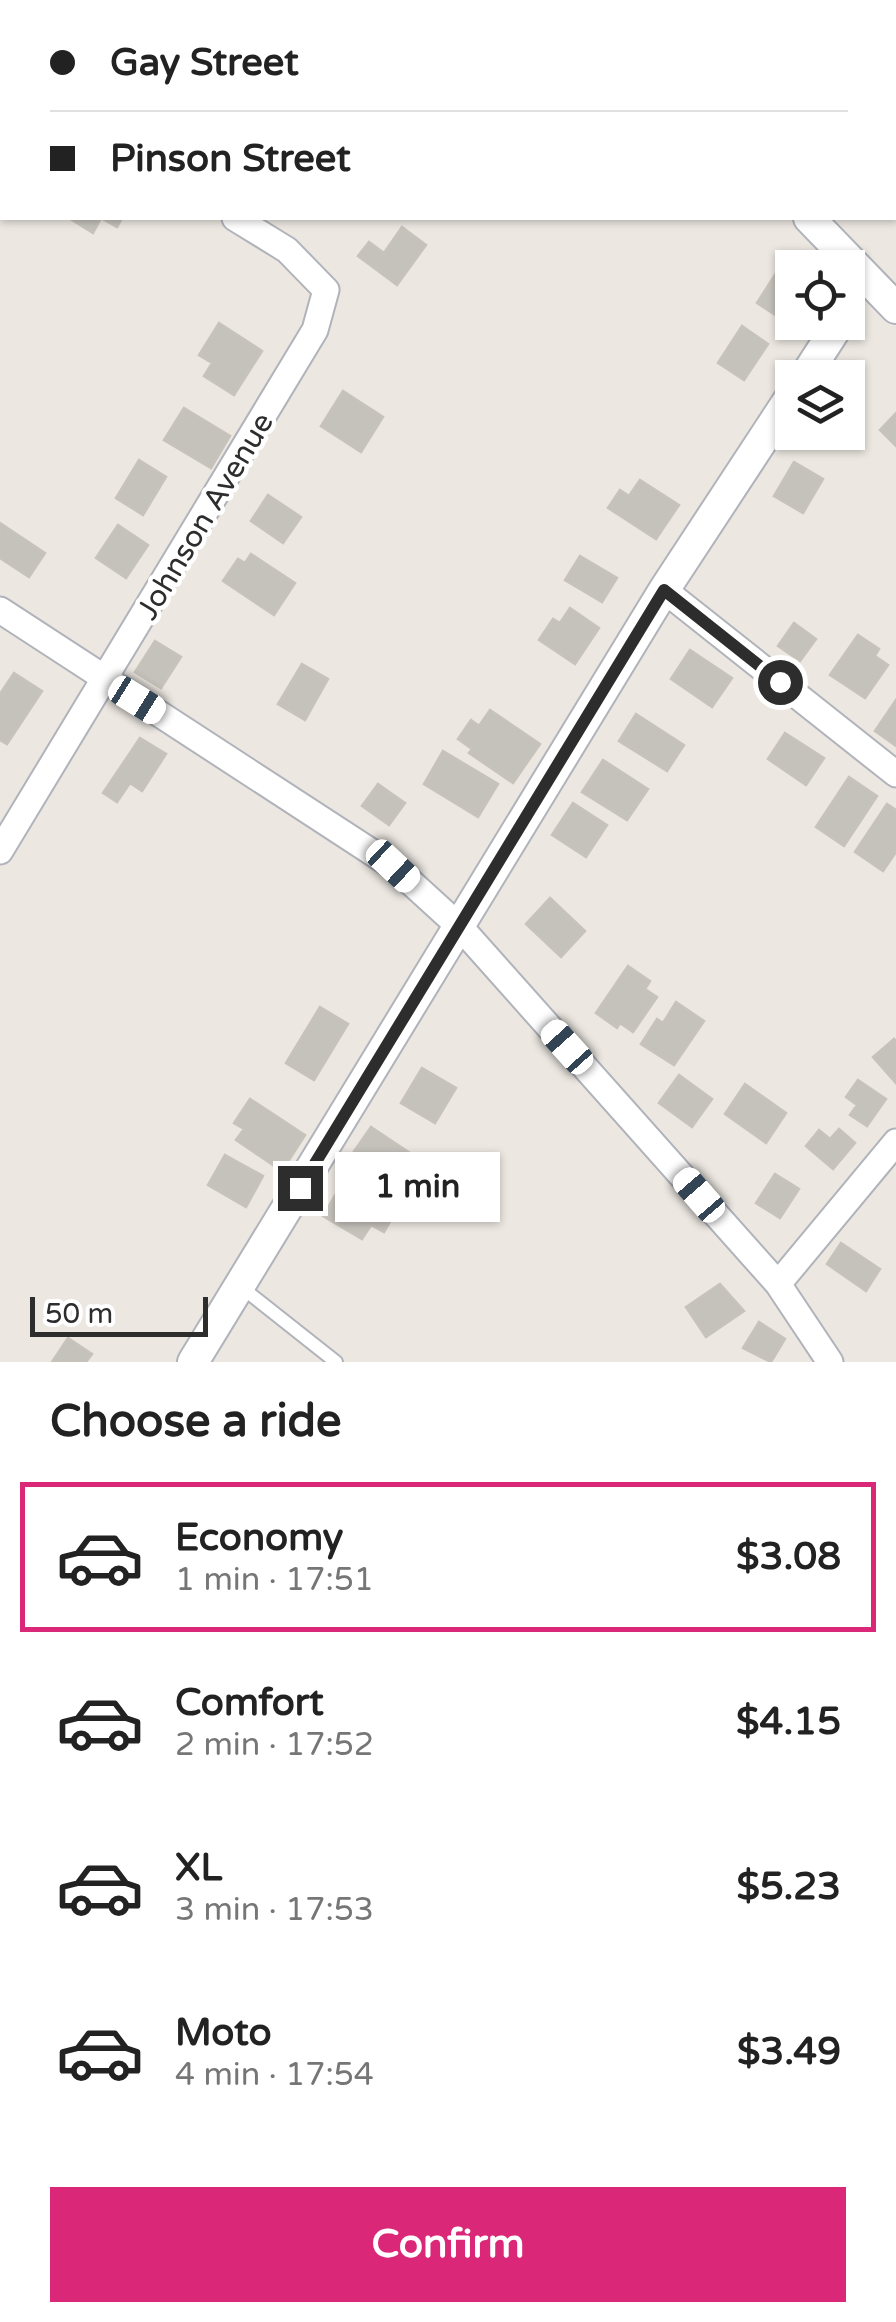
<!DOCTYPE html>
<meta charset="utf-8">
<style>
body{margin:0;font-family:"Varela Round",sans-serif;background:#f6f6f6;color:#222;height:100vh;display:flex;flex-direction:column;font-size:38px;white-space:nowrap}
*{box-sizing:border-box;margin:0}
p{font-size:32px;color:#767676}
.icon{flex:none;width:55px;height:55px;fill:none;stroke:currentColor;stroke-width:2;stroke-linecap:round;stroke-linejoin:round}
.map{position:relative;height:1362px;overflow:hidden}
.panel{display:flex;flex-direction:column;background:#fff;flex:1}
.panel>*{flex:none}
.banner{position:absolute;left:0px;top:0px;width:898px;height:220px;box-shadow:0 2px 8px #0004;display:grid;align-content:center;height:220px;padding:0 50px;background:#fff}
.tools{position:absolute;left:775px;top:250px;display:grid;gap:20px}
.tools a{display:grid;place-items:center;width:90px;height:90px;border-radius:0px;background:#fff;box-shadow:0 2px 8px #0004;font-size:50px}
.scale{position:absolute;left:30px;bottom:25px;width:178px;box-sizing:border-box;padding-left:10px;border:5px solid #2d2d2d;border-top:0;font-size:28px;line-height:35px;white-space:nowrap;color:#2d2d2d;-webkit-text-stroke:8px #fff;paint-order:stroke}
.end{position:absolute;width:45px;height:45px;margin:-22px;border:12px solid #2d2d2d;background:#fff;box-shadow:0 0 0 5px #fff}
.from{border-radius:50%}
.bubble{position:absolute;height:70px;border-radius:0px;background:#fff;box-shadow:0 2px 8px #0004;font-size:32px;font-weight:700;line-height:70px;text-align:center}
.car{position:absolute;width:30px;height:60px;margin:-30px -15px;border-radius:12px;box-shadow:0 0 8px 2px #0007;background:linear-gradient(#fff 24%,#345 0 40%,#fff 0 76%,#345 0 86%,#fff 0)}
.banner b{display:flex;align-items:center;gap:35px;height:95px;font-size:38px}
.banner b+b{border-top:2px solid #e0e0e0}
.banner i{width:25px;height:25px;background:#222}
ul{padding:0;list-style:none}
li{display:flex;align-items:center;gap:30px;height:150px;margin:0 20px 15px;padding:0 30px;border:5px solid transparent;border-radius:0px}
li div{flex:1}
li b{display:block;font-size:38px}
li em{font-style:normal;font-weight:700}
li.selected{border-color:#db2777}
li>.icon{width:90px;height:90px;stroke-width:1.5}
h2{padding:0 50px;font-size:45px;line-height:120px}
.action{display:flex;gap:20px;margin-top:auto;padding:20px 50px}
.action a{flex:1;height:115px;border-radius:0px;background:#db2777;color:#fff;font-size:40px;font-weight:700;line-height:115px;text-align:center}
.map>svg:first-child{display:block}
.building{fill:#c5c2bc;stroke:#c8c3ba;stroke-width:2.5}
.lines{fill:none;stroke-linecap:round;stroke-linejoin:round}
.service-casing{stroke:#b1b3bb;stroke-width:16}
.minor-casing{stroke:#b1b3bb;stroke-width:29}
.tertiary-casing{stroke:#b1b3bb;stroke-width:34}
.service{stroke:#fff;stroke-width:12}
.minor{stroke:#fff;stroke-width:25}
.tertiary{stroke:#fff;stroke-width:30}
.route{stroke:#2d2d2d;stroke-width:12}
.labels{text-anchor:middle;stroke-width:9;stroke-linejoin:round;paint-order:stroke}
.street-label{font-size:30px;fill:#2d2d2d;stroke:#fff}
</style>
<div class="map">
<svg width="896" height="1362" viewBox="0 0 896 1362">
<rect width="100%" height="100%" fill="#ece7e1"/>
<path class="building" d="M69,218h53l-5,9 -16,-9 -8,15z
M402,227l24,18 -29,40 -39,-29 11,-14 15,11z
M785,259l12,9h-5v37l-9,15 -26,-17z
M219,323l43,28 -28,44 -30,-19 8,-13 -13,-8z
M742,326l26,18 -24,36 -26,-17z
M343,391l40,26 -22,35 -40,-26z
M184,408l46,28 -19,32 -47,-28z
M896,413v33l-16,-16z
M139,460l27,17 -23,38 -27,-17z
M794,462l29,17 -20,34 -29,-17z
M640,480l39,25 -23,34 -48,-31 12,-18 9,6z
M268,495l33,22 -18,26 -32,-22z
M0,523l45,30 -16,24 -29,-19z
M118,525l30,20 -22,33 -30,-20z
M251,554l44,29 -21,32 -51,-34 15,-22 7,4z
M580,556l37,22 -15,24 -37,-22z
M570,608l29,20 -24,36 -36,-24 14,-21 7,4z
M794,623l22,16 -16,22 -22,-15z
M858,635l21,14 -4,7 13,9 -23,33 -35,-23z
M155,641l26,16 -20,31 -26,-16z
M690,650l42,28 -20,29 -41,-28z
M302,664l26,15 -23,41 -27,-16z
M14,673l28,18 -35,53 -7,-4v-46z
M896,700v46l-21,-15z
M490,710l50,34 -27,39 -44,-30 3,-4 -14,-10 13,-19 8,6z
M636,714l48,31 -17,26 -48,-30z
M785,733l39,25 -18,27 -38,-26z
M140,738l26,16 -24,37 -12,-8 -13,19 -14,-9z
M443,751l55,33 -20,33 -54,-33z
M603,760l45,29 -21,31 -45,-28z
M849,777l28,19 -33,50 -28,-19z
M378,784l27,19 -16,22 -27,-19z
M573,803l34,22 -21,32 -34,-22z
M887,804l9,6v42l-13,19 -28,-19z
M550,898l35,33 -24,26 -35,-33z
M628,966l22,15 -5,8 12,8 -24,35 -13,-9 -3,5 -21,-15z
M676,1002l28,19 -30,44 -33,-21 16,-25 6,4z
M320,1007l28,17 -34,56 -28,-17z
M894,1039l2,2v42l-23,-26z
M422,1068l34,20 -21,35 -34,-20z
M679,1075l33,24 -20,28 -33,-24z
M858,1080l28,19 -19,27 -17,-11 7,-10 -11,-8z
M745,1084l41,29 -20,30 -41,-29z
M250,1099l55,36 -23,36 -46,-31 8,-11 -10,-6z
M371,1127l54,36 -21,30 -17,-12 -4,7 -37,-25z
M839,1129l16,14 -22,26 -27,-23 13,-16 11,9z
M225,1155l38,21 -17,31 -38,-22z
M775,1174l24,15 -19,29 -24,-15z
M340,1187l52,31 -8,14 -13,-7 -9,14 -39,-23z
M841,1243l39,26 -14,22 -39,-27z
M720,1284l24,27 -38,26 -20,-30z
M759,1322l26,17 -14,23 -28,-14z
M68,1338l24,16 -6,8h-34z"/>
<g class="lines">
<defs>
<path id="service" d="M240,1286l96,76"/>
<path id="minor" d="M202,2l2,-2
M0,65l2,2
M664,590l232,184
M0,610l393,256 68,62 317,356 52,78
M0,851l315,-521 11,-40 -39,-40 -52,-32
M778,1284l118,-142"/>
<path id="tertiary" d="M588,0l3,2
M809,218l87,90
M804,378l36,-56
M193,1362l471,-772 128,-195"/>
</defs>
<use href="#service" class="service-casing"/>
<use href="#minor" class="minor-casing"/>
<use href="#tertiary" class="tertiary-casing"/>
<use href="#service" class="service"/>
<use href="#minor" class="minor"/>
<use href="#tertiary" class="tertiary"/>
</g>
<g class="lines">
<path class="route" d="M300,1188l364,-598 116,92"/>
</g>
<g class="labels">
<g class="street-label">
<text transform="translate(205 516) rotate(-59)" y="10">Johnson Avenue</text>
</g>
</g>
</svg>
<div class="tools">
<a><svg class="icon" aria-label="locate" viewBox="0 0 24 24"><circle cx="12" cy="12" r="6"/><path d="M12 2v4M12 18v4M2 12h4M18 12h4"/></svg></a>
<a><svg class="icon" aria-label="layers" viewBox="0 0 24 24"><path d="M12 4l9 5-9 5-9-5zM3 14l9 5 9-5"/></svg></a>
</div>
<div class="scale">50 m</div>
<i class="end from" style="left:780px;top:682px"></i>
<i class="end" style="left:300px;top:1188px"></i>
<div class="bubble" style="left:335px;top:1152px;width:165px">1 min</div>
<i class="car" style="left:137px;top:700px;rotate:122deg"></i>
<i class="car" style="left:393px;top:866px;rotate:133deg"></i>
<i class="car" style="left:567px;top:1047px;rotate:318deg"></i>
<i class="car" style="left:699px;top:1195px;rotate:319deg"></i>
<div class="banner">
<b><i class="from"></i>Gay Street</b>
<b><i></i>Pinson Street</b>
</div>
</div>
<section class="panel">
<h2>Choose a ride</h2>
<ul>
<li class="selected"><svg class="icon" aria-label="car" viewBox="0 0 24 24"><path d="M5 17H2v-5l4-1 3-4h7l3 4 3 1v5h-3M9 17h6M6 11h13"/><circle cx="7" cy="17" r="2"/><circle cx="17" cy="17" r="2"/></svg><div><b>Economy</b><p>1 min · 17:51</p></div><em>$3.08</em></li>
<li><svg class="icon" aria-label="car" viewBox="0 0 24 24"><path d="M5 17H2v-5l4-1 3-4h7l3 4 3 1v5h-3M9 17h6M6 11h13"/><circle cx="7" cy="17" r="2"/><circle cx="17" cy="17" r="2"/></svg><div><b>Comfort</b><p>2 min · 17:52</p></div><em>$4.15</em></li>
<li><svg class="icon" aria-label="car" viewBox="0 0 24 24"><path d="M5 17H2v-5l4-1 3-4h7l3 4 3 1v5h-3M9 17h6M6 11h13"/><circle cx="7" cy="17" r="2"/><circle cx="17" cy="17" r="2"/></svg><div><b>XL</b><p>3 min · 17:53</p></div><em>$5.23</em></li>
<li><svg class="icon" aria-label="car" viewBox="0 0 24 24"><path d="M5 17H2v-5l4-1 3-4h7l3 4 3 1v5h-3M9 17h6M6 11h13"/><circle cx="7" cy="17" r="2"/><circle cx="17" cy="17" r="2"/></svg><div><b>Moto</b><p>4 min · 17:54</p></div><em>$3.49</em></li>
</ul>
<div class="action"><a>Confirm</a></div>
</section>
